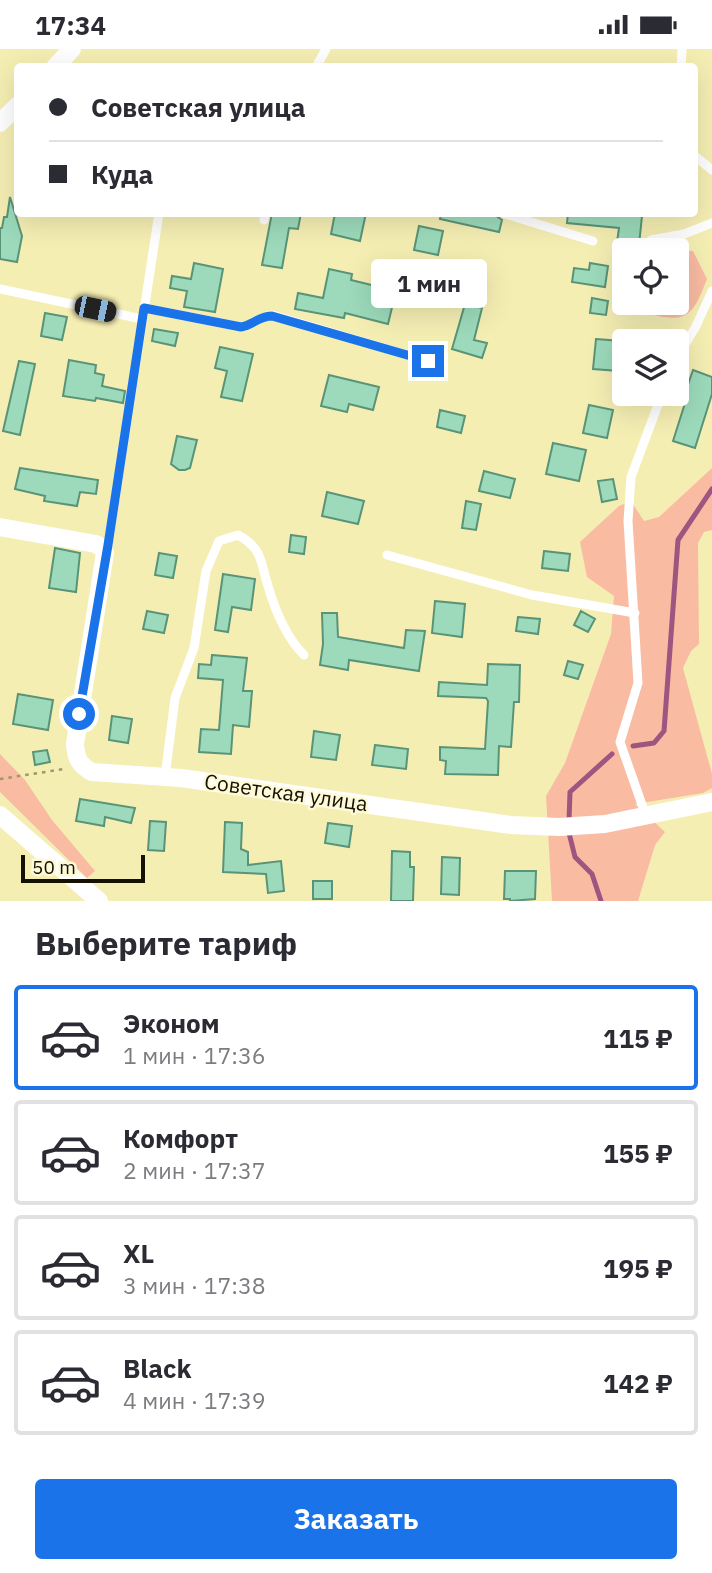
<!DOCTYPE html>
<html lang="ru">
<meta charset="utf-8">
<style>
body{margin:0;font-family:"IBM Plex Sans",sans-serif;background:#f7f7f7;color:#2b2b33;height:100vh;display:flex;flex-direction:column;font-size:26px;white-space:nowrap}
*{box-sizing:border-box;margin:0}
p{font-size:23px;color:#7c7c81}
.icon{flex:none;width:38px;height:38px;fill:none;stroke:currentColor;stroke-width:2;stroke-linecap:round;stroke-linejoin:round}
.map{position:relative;height:852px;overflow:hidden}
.drawer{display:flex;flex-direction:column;background:#fff;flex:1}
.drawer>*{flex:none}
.banner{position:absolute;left:14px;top:14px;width:684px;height:154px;border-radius:7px;box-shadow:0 7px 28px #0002;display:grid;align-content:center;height:154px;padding:0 35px;background:#fff}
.fabs{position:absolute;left:612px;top:189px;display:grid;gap:14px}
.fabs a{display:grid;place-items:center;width:77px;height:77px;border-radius:7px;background:#fff;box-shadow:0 7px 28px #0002;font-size:35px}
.scale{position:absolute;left:21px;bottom:18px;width:124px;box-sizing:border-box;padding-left:7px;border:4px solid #141100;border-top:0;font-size:19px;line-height:24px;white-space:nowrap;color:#141100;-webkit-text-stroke:5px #fefad7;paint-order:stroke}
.end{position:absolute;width:32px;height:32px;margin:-16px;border:9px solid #1a73e8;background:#fff;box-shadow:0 0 0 4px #fff}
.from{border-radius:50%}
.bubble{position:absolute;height:49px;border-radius:7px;background:#fff;box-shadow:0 7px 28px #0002;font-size:23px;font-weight:700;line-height:49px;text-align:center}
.car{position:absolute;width:21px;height:42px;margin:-21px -10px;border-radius:9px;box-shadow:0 0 5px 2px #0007;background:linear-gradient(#222 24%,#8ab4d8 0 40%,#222 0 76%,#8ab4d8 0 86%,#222 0)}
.banner b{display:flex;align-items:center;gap:24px;height:66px;font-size:26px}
.banner b+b{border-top:2px solid #e1e1e2}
.banner i{width:18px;height:18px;background:#2b2b33}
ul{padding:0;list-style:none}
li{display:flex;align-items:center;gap:21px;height:105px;margin:0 14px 10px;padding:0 21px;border:4px solid #e1e1e2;border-radius:7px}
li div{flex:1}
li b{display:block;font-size:26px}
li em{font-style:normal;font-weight:700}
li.active{border-color:#1a73e8}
li>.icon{width:63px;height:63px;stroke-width:1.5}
h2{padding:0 35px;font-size:32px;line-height:84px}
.action{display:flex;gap:14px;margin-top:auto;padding:14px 35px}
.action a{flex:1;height:80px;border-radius:7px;background:#1a73e8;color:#fff;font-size:28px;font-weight:700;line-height:80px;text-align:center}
.status{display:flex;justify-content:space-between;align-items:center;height:49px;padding:0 35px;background:#fff;direction:ltr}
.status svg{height:19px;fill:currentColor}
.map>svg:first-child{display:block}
.green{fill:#f9bba2}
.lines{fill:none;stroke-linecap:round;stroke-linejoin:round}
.stream{stroke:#9f557f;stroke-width:5}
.building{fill:#9cdabb;stroke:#599478;stroke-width:2}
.path{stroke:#9d976d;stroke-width:2.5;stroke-dasharray:3.5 5;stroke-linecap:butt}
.lane{stroke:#fff;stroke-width:9}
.street{stroke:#fff;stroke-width:18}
.route{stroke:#1a73e8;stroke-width:9}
.labels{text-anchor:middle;stroke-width:5;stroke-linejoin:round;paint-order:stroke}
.street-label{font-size:21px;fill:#141100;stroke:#fefad7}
</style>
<div class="status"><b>17:34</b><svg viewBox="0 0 49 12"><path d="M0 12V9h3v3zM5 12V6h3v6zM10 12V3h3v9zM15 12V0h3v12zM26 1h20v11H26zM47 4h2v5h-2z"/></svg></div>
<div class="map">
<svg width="712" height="852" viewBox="0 0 712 852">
<rect width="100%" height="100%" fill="#f5eeb3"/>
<path class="green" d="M677,201l16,1 14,28c-13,33 -18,46 -56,35l-4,-11h30z
M712,419v62l-8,2 -6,11 1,101 -8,7 -8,17 29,106v14l-9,5 -68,11 30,28 -10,13 -17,56h-86l-6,-105 19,-33 46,-129 3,-38 -27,-19 -7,-35 39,-36 12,-5 13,20 15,-4z
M0,705l25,26 27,40 43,51 -8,7 -87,-86z"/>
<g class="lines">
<path class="stream" d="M633,697l21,-3 10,-12 14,-191 34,-51
M569,772l1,-29 42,-38
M569,784l6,24 17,17 9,27"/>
</g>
<path class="building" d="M10,148l12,39 -5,26 -17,-3v-31h2l2,-11h3z
M272,164h29l-3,16 -9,-1 -7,40 -20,-3z
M335,164h31l-6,28 -29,-7z
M441,164h51l10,7 -3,12 -59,-13z
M568,164h48l26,3 -3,29 -22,-3 2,-14 -52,-5z
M419,177l24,5 -5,24 -24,-5z
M194,214l29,6 -8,43 -31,-5 3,-16 -17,-3 2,-12 19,3z
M590,214l18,3 -3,21 -33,-5 2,-14 15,2z
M329,220l23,5 -1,6 45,11 -8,33 -43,-11 -1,5 -49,-9 3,-16 25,5z
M432,233l12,3 -5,21 -12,-3z
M592,249l16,3 -2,14 -16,-2z
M465,255l17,4 -8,32 13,3 -5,15 -30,-9z
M45,264l22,4 -5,23 -21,-4z
M154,280l24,4 -3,13 -23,-5z
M596,290l25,2 -3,30 -25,-2z
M220,298l33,7 -11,47 -21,-4 6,-26 -12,-3z
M69,311l27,5 -1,8 9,2 -2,11 23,5 -2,12 -27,-5 -1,3 -32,-5z
M19,312l16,3 -15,71 -17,-4z
M693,321l19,7v17l-17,54 -22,-7 13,-41 -3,-1z
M329,326l50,12 -6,23 -24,-6 -2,8 -26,-6z
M589,356l24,5 -6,28 -24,-5z
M440,361l25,6 -4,17 -24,-6z
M177,387l20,4 -7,28 -5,2h-6l-8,-6z
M553,394l33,7 -7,31 -33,-7z
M20,419l78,12 -2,14 -16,-2 -3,14 -33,-5 1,-5 -30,-7z
M484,422l31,8 -5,19 -31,-7z
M613,430l4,20 -15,3 -4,-21z
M327,443l37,9 -6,23 -36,-8z
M466,452l15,3 -5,26 -14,-2z
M291,486l15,2 -2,17 -15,-2z
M55,499l25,5 -4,39 -27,-4z
M544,502l26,3 -2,17 -26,-3z
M159,504l18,3 -4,22 -18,-3z
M223,525l32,5 -4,31 -19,-3 -4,25 -13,-2z
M435,552l30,3 -3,33 -30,-4z
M147,562l21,4 -4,18 -21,-4z
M581,562l14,8 -7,13 -14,-7z
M322,564h15l1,24 66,11 2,-18 19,1 -6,40 -70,-11 -1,10 -28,-5 3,-21z
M518,568l22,2 -2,15 -22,-3z
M212,606l35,3 -4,33h9l-3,36 -16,-2 -2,29 -32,-2 2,-23 18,1 4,-50 -25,-2 1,-14 12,1z
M568,612l15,4 -5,14 -14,-4z
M488,615l32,1 -1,37h-5l-3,45 -12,-1 -1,29 -53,-1 1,-13 -6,-1v-13l45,2 3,-48 -2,-3 -48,-2 1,-14 48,3z
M18,645l35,6 -5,30 -35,-6z
M112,667l20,3 -4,24 -19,-3z
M314,682l26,4 -4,25 -25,-3z
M375,696l33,4 -2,20 -34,-4z
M47,701l3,12 -15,3 -2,-13z
M80,750l55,9 -4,15 -26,-6 -1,9 -28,-5z
M150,772l16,1 -2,29 -16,-1z
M225,773l17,1 -1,26 7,3v13l33,-4 3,30 -16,2 -2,-19 -43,-2z
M328,774l24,3 -3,21 -24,-4z
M392,802l18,1v15h4l-1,34h-22z
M442,808l18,1 -1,37 -18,-1z
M505,822h31l-1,28 -25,2v-2h-6z
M313,832h19v18h-19z"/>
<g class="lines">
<path class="path" d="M0,730l64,-10"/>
<path class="lane" d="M316,18l10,-18
M681,18l1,-18
M695,107l17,14
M502,164l91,28
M264,171l1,-7
M651,191l33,-6 28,-11
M0,240l142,30
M144,259l97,19c12,-1 18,-11 31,-12l156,46
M677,309l19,-32 16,-35
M105,504l3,-8 51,-332
M387,506l145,40 103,18
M165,728l10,-79 19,-50 12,-77 13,-30 19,-6c25,14 22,26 30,51 7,24 18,51 36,69
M646,767l-26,-74 18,-59 -10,-162 3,-44 31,-83"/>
<path class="street" d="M55,18l17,-18
M0,74l18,-18
M0,478l96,17 6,4 3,5 -30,191c1,14 4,21 17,28l89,6 330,47 48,2 46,-3 107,-22
M0,766l99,86"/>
</g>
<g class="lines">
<path class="route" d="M79,665l29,-169 36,-237 97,19c12,-2 18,-11 31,-11l156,45"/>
</g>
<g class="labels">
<g class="street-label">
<text transform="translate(286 744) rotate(8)" y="7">Советская улица</text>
</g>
</g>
</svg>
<div class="fabs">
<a><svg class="icon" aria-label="locate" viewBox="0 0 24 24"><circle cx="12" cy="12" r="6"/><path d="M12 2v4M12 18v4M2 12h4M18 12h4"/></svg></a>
<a><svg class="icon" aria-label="layers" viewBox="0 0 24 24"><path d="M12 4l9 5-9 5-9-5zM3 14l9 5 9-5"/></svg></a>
</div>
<div class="scale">50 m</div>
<i class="end from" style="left:79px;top:665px"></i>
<i class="end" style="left:428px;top:312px"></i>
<div class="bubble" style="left:371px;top:210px;width:116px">1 мин</div>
<i class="car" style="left:95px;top:260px;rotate:102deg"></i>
<div class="banner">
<b><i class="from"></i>Советская улица</b>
<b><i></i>Куда</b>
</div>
</div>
<section class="drawer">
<h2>Выберите тариф</h2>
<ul>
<li class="active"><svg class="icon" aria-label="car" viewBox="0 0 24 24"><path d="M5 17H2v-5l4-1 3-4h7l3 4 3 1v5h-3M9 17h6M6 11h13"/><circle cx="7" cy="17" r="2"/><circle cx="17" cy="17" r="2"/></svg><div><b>Эконом</b><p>1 мин · 17:36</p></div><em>115 ₽</em></li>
<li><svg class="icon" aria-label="car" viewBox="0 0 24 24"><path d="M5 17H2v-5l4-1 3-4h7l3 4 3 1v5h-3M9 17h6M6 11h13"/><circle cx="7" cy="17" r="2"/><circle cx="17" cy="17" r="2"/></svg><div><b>Комфорт</b><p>2 мин · 17:37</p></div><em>155 ₽</em></li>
<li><svg class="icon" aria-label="car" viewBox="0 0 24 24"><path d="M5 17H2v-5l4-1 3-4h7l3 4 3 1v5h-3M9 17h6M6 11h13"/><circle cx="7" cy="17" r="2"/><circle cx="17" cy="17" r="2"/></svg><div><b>XL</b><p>3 мин · 17:38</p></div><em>195 ₽</em></li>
<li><svg class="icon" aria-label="car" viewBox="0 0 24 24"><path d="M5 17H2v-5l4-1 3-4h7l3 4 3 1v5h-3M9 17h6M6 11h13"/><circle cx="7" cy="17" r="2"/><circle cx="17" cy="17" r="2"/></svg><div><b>Black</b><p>4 мин · 17:39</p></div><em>142 ₽</em></li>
</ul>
<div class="action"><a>Заказать</a></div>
</section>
